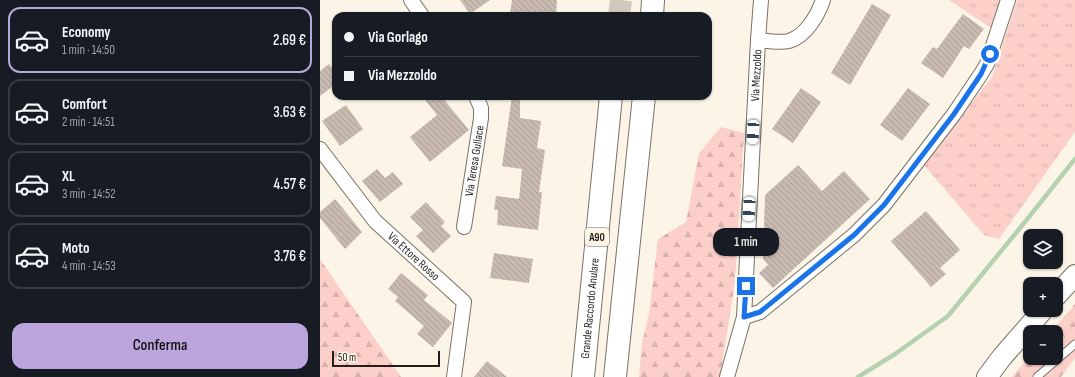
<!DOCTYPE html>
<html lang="it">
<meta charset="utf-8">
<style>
body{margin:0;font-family:"Sofia Sans Condensed",sans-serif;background:#242831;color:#f1f3f6;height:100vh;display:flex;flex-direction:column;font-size:15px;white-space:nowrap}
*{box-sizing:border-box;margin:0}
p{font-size:13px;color:#9ea1a6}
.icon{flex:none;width:22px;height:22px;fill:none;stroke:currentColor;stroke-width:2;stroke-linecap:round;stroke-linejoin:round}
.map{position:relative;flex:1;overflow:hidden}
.drawer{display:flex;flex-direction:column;background:#171b24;width:320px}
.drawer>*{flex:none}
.banner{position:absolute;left:12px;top:12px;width:380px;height:88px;border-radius:12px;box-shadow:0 1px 3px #0004;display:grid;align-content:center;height:88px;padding:0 12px;background:#171b24}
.controls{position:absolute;left:703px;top:229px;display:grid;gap:8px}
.controls a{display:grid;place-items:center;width:40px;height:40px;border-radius:8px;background:#171b24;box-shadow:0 1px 3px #0004;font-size:20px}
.scale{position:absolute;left:12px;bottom:10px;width:108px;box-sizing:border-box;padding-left:4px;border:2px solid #221f1a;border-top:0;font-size:11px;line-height:14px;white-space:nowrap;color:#221f1a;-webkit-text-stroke:3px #fcf5e7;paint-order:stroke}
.end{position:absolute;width:18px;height:18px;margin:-9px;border:5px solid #1a73e8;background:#fff;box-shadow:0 0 0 2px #fff}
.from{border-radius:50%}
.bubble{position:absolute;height:28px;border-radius:12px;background:#171b24;box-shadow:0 1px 3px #0004;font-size:13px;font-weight:600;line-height:28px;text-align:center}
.car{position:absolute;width:12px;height:24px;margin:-12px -6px;border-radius:5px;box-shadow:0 0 3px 1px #0007;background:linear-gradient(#fff 24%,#345 0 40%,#fff 0 76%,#345 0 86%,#fff 0)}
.banner b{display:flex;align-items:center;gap:14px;height:38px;font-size:15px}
.banner b+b{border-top:1px solid #363941}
.banner i{width:10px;height:10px;background:#f1f3f6}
ul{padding:7px 0 0;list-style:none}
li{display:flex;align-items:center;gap:12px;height:66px;margin:0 8px 6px;padding:0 4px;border:2px solid #363941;border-radius:12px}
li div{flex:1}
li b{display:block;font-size:15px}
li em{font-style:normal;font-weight:600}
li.current{border-color:#bba5dc}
li>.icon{width:36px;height:36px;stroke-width:1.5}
.action{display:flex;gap:8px;margin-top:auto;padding:8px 12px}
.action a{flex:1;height:46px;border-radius:12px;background:#bba5dc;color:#111;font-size:16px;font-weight:600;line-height:46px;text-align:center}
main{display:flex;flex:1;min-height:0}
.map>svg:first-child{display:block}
.grass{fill:url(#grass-tufts)}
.forest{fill:url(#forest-firs)}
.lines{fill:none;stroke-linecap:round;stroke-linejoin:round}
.stream{stroke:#b4d2b0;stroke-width:4.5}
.building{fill:url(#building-back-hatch)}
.motorway-tunnel{stroke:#d0cabe;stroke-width:22;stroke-dasharray:22 11;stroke-linecap:butt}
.service-casing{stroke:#787265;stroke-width:9}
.minor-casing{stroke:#787265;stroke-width:16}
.secondary-casing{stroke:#787265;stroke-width:22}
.motorway-casing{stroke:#787265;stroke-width:24}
.service{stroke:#fff;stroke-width:7}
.minor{stroke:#fff;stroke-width:14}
.secondary{stroke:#fff;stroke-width:20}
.motorway{stroke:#fff;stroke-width:22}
.route{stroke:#1a73e8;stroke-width:5}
.labels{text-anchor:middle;stroke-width:4;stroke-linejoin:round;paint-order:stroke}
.shield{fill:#fcf5e7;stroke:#635f58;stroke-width:1}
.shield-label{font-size:11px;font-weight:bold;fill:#221f1a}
.street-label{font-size:12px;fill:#221f1a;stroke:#fcf5e7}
</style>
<main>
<section class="drawer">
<ul>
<li class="current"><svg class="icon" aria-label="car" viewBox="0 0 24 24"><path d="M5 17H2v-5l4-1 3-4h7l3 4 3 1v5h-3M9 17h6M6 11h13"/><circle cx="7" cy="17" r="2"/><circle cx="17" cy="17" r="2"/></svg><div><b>Economy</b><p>1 min · 14:50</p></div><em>2.69 €</em></li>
<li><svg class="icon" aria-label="car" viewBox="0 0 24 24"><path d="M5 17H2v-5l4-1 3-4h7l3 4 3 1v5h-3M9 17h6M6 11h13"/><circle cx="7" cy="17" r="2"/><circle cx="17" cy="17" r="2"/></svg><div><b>Comfort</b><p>2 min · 14:51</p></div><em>3.63 €</em></li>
<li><svg class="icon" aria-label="car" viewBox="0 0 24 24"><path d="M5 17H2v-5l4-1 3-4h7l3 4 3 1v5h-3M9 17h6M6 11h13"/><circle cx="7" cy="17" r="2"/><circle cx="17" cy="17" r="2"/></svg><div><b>XL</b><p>3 min · 14:52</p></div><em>4.57 €</em></li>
<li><svg class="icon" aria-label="car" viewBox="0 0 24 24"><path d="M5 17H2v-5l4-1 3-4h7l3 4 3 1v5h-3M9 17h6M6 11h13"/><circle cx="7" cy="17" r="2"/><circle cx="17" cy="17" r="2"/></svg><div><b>Moto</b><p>4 min · 14:53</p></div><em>3.76 €</em></li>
</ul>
<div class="action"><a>Conferma</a></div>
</section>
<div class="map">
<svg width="755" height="377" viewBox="0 0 755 377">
<defs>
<pattern id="grass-tufts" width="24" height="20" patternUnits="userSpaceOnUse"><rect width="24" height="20" fill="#fdcfc9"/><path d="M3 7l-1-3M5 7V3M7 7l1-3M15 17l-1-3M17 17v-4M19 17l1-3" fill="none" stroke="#d9b1ac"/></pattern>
<pattern id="forest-firs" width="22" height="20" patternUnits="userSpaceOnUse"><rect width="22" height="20" fill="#fdcfc9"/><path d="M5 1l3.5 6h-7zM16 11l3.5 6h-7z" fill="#d9b1ac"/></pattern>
<pattern id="building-back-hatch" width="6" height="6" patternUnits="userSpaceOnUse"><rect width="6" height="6" fill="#c8bab1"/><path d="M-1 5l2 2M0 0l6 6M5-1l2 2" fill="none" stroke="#ac9f98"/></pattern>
</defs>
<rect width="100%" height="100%" fill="#fcf5e7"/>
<path class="grass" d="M629,0h51l-9,28z
M697,0h58v132l-76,107 -15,-4 -61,-71 69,-87z"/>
<path class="forest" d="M401,127l23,6 -9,149 -15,95h-81l3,-34 7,-30 9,-74 28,-17 13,-69z
M0,259l81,118h-81z
M755,304v54l-14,19h-49l18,-21v2h26v-26h-5z"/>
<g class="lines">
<path class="stream" d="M538,377l37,-23 53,-38 81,-99 46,-58"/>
</g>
<path class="building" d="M140,0h30l-20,14z
M192,0h45l-1,16h-22l-24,-2z
M552,4l19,11 -41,70 -19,-12z
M643,14l21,15 -15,20 -5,-3 -21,32 -22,-15 12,-16 4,2z
M9,64l7,9v11l-16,12v-25z
M481,88l20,14 -28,41 -21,-14z
M588,88l22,16 -28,37 -22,-16z
M102,96h19l28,34 -39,32 -20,-25 27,-22z
M192,96h8v22l21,3 -4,27 8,2 -6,42h3l-4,38 -41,-5 1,-15h-4l2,-14 23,3 3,-30 -20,-3z
M26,105l17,24 -23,17 -18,-25z
M478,165l24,26 22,-20 26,28 -97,89 -14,-15 9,-8 -5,-6 2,-64z
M57,169l8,9 8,-6 10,12 -23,18 -18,-21z
M15,199l27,33 -17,17 -25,-31v-6z
M106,202l19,20 -4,4 10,10 -18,17 -17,-17 7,-6 -13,-13z
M606,211l34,39 -20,18 6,6 -15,13 -40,-46z
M174,253l39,6 -4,24 -39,-5z
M81,273l27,22 -4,5 28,23 -19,24 -16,-13 7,-8 -29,-25 3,-4 -10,-8z
M167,361l20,16h-33z"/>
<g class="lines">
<path class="motorway-tunnel" d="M299,16l2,-16"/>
<defs>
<path id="service" d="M717,377l38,-33"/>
<g id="minor">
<path d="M91,0l11,16"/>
<path d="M438,40l3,-40"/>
<path id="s1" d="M0,149l55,72 89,81 -10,75"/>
<path id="s2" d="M144,227l17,-109v-10l-5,-12"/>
<path id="s3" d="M424,317l14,-277c9,1 22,3 31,1 17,-5 29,-26 34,-41"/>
<path d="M407,377l17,-60 16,-5 94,-77 30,-30 70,-91 27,-40 6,-10 21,-64"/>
</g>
<path id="secondary" d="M736,296l19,-21
M667,377l15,-20 41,-47"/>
<g id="motorway">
<path d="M332,16l1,-16"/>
<path id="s4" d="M263,377l28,-281"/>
<path d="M295,377l29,-281"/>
</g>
</defs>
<use href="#service" class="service-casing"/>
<use href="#minor" class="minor-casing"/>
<use href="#secondary" class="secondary-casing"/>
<use href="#motorway" class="motorway-casing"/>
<use href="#service" class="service"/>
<use href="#minor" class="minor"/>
<use href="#secondary" class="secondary"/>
<use href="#motorway" class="motorway"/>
</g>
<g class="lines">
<path class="route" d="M426,286l-2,31 16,-5 94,-77 30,-30 70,-91 27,-40 9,-20"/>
</g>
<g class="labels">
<rect class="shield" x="265" y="228" width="24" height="18" rx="3"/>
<g class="shield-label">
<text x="277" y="241">A90</text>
</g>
<g class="street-label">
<text dy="4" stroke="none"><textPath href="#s3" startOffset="242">Via Mezzoldo</textPath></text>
<text dy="4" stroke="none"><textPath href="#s2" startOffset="67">Via Teresa Gullace</textPath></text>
<text dy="4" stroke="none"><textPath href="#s1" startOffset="143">Via Ettore Rosso</textPath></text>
<text dy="4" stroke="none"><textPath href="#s4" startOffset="69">Grande Raccordo Anulare</textPath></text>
</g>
</g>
</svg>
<div class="controls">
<a><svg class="icon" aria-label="layers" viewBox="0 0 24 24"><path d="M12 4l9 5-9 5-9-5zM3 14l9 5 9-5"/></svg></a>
<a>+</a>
<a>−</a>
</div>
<div class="scale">50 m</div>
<i class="end from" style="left:670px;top:54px"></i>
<i class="end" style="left:426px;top:286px"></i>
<div class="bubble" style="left:393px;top:228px;width:66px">1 min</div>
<i class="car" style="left:433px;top:132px;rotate:183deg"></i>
<i class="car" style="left:429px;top:209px;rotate:183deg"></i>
<div class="banner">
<b><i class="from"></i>Via Gorlago</b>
<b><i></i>Via Mezzoldo</b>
</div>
</div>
</main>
